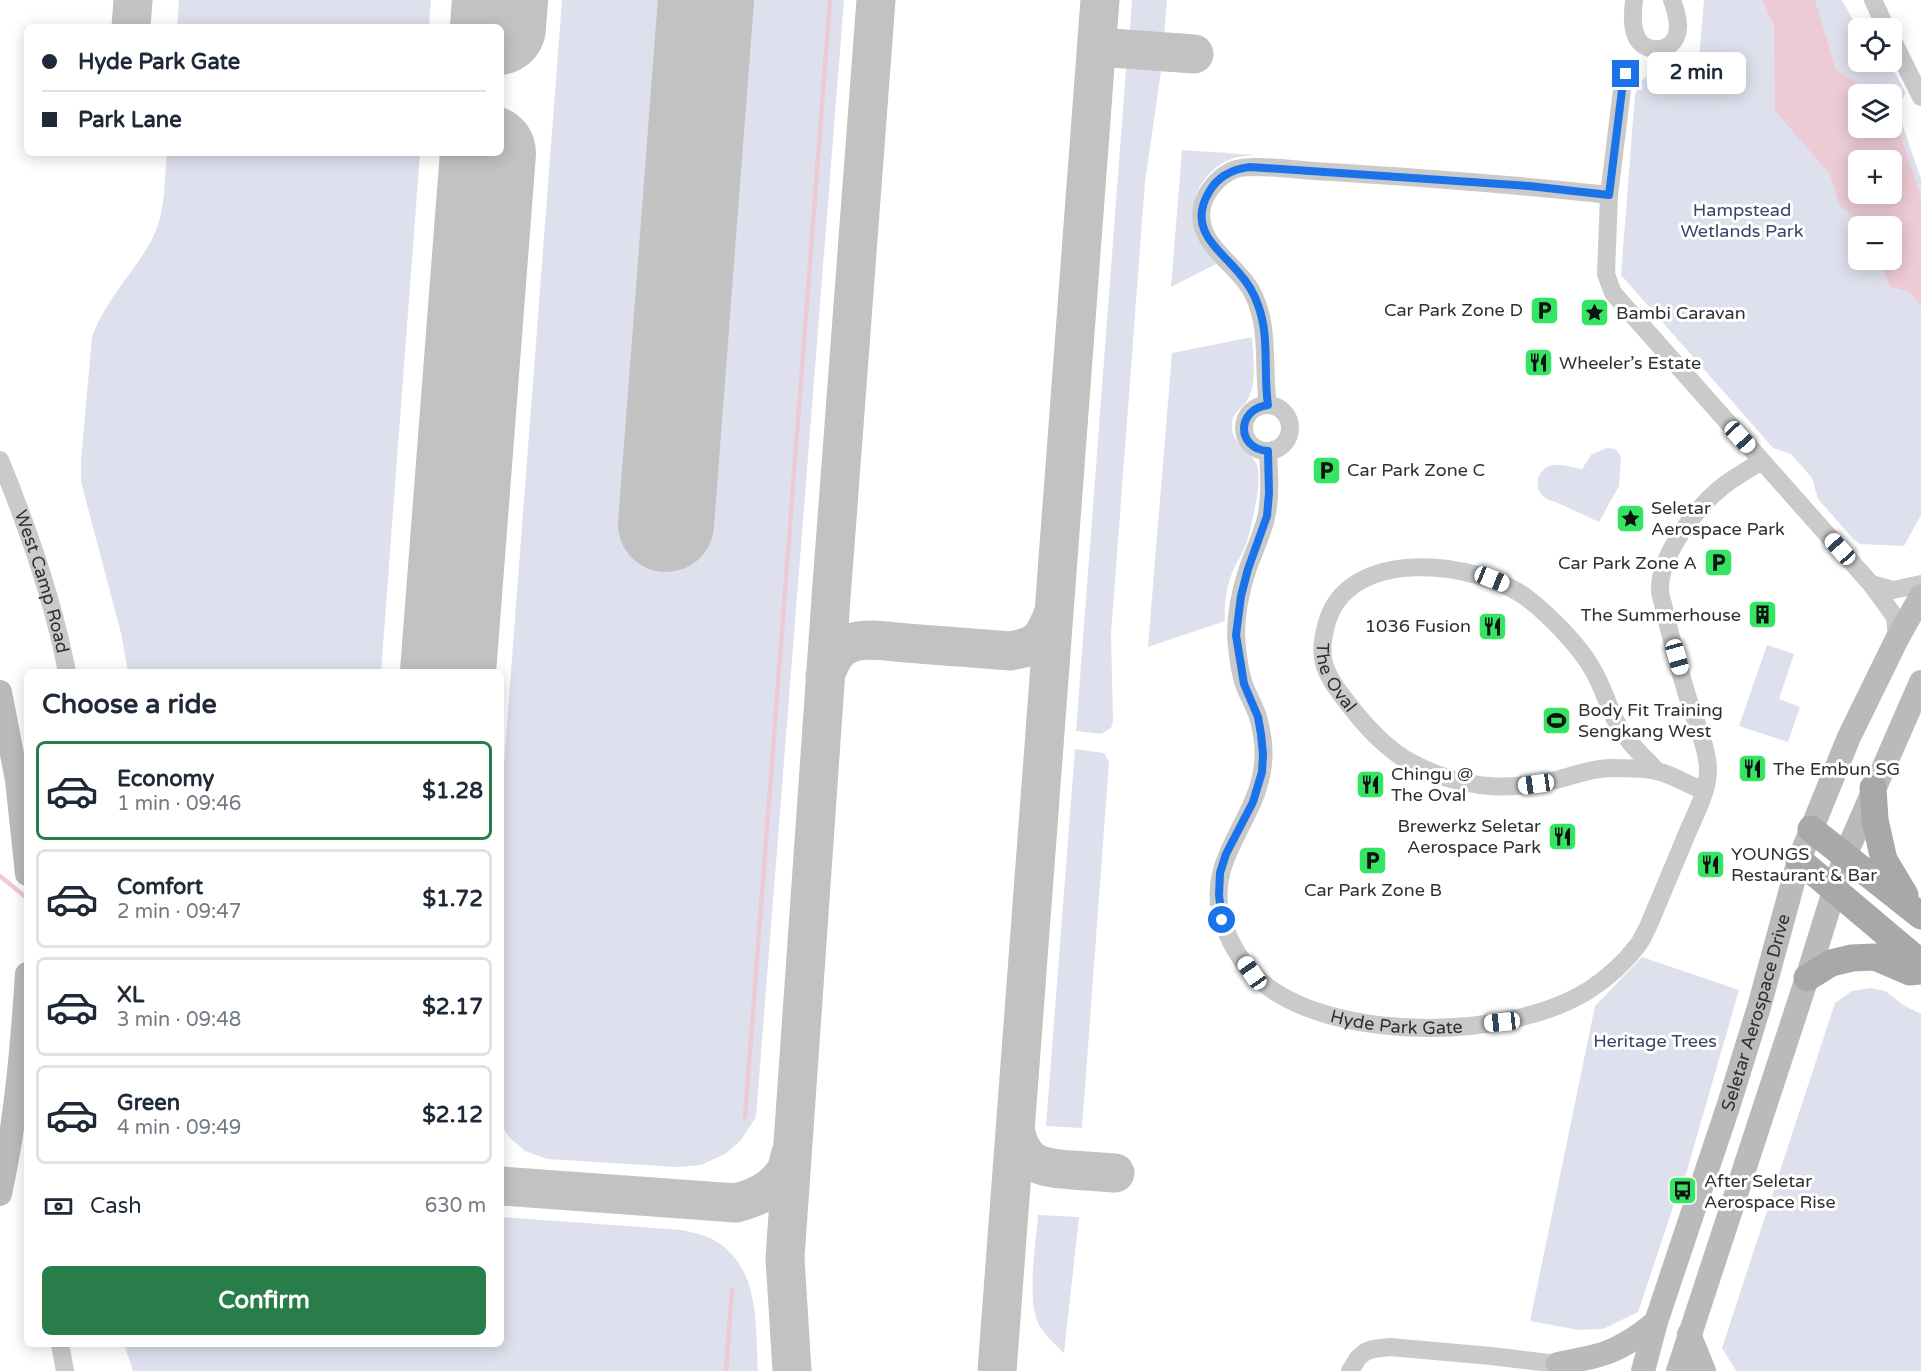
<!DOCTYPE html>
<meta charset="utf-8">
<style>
body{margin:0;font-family:"Varela Round",sans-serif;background:#f2f2f3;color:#1f2937;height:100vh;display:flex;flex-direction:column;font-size:22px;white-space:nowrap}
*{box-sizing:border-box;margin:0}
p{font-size:20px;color:#747a83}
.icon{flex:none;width:33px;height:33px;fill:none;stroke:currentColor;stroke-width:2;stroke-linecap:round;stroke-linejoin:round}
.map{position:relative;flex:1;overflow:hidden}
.sheet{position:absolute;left:24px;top:669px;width:480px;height:678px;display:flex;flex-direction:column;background:#fff;border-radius:9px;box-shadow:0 3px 15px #0003}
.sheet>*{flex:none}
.banner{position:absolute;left:24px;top:24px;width:480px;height:132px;border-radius:9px;box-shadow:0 3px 15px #0003;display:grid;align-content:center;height:132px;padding:0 18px;background:#fff}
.buttons{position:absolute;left:1848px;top:18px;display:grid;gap:12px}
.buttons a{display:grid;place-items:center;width:54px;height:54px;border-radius:9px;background:#fff;box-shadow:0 3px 15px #0003;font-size:30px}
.end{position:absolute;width:27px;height:27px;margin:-14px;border:8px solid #1a73e8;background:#fff;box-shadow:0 0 0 3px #fff}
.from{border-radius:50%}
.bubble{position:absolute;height:42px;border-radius:9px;background:#fff;box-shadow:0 3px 15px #0003;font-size:20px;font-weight:700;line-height:42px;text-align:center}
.car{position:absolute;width:18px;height:36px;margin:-18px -9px;border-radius:8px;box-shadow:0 0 4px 2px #0007;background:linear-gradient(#fff 24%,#345 0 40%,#fff 0 76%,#345 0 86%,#fff 0)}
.banner b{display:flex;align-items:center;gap:21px;height:57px;font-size:22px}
.banner b+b{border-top:2px solid #e0e1e3}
.banner i{width:15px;height:15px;background:#1f2937}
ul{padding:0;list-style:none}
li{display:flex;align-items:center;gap:18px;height:99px;margin:0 12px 9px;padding:0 6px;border:3px solid #e0e1e3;border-radius:9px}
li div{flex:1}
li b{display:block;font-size:22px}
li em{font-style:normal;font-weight:700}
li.on{border-color:#297d4a}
li>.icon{width:54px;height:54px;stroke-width:1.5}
h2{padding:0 18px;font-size:27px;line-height:72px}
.pay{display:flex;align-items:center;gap:15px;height:66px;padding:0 18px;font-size:22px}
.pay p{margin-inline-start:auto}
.action{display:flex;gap:12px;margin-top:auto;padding:12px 18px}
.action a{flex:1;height:69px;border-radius:9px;background:#297d4a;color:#fff;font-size:24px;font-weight:700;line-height:69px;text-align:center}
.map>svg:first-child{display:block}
.green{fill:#dee1ed;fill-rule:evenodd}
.water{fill:#eccbd4;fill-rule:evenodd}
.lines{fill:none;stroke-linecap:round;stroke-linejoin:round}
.stream{stroke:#eccbd4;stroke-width:4.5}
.taxiway{stroke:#c2c2c2;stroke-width:39}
.runway{stroke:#c2c2c2;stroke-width:96}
.street{stroke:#cacaca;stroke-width:18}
.secondary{stroke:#bababa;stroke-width:24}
.primary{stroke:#a8a8a8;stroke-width:27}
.route{stroke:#1a73e8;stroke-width:8}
.labels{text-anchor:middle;stroke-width:6;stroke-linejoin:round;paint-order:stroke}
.park-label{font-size:18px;fill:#3d436b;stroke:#fff}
.poi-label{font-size:18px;fill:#303030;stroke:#fff;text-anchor:start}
.street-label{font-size:18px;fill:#303030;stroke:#fff}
</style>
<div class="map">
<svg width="1921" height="1371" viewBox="0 0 1921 1371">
<rect width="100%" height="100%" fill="#fff"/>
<path class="green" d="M179,0h252l-2,27h-252z
M562,0h282l-88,1117 -15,23 -16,14 -24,11 -24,2 -130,-8 -22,-8 -15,-13 -9,-13v-322z
M1132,0h35l-4,45 -34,-2z
M1704,0h138l16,29v33h31l17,31 -6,10 -1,12 22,64v336l-17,31 -44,-2 -6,-4 -36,-41 -6,-21 -21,-24 -18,-6 -152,-173 14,-181 7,-14 14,-10 34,3 8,-4zM1858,94h34v34h-34zM1858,160h34v34h-34zM1858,226h34v34h-34z
M1127,56l36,1 -18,125 -34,452 2,88 -2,6 -10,6 -25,-3z
M1182,150l75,5c-7,0 -16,1 -23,3 -31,10 -49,45 -38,76 4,12 15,20 24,28l-49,25z
M167,153h253l-39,519h-253l-7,-39 -40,-151v-22l11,-123c13,-36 39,-61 58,-94 16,-27 14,-60 17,-90z
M1252,337c1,19 5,42 -3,60 -5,12 -18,13 -17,31 1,16 16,20 23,33 6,9 3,26 2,36 -3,15 -6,31 -10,45 -4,11 -10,19 -14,29 -7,16 -9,33 -8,50l-77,26 24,-294z
M1606,448l10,1 5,8 -2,29 -20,36c-13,-6 -26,-12 -39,-18 -5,-3 -12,-3 -17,-8 -11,-10 -4,-30 11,-31 9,-1 20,3 28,4l9,-14z
M1767,645l27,9 -15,45 21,8 -12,35 -49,-16z
M1075,749l29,4 5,9 -27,366 -36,-2z
M1642,957l97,33 -53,184c-8,11 -13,19 -13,33l-35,105 -35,17 -24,1 -49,-9 65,-315z
M1871,988l14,3 20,15 16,8v357h-185l-14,-23 113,-345 17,-12z
M1038,1215l41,2 -15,136c-9,-9 -19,-17 -25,-28 -13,-24 -3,-82 -1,-110z
M501,1217l181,13c7,2 15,3 23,6 56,23 50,85 53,135h-625l-9,-27h377z"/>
<path class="water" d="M1762,0h53l21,70 38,24h-16v34h34v-19l29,88v109l-11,-14 -19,-5 -13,-27h14v-34h-30l-3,-5 -19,-16 -11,-32 -54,-62 -1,-86zM1858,160h34v34h-34z"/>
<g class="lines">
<path class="stream" d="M0,876l27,22
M745,1117l85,-1117
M726,1371l6,-82"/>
<path class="taxiway" d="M131,27l2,-27
M1097,47l97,7
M825,675c6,-14 11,-27 26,-32 16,-6 39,-1 56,0 34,3 69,5 103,8 30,-5 33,-12 44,-39
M1015,1129c7,35 24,39 57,41 14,1 29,2 43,3
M501,1186l235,17c20,-5 37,-13 49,-31 3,-5 4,-13 6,-19
M792,1371l-7,-113 46,-660 45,-598
M997,1371l103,-1371"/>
<path class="runway" d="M498,27l2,-27
M666,524l40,-524
M448,672l40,-519"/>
<g class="street">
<path d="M1634,0c-1,12 -3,26 3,38 8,15 32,15 39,-1 5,-11 0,-26 -4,-37"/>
<path d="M1873,0l13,28"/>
<path d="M1892,39l29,58"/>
<path d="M1631,67l-8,15 -14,113 -3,79 7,19 258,291 24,33 2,22"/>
<circle cx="1267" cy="428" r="23"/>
<path d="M1268,405c-6,-39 3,-79 -17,-115 -16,-28 -56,-46 -49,-83 3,-15 17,-31 31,-37 16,-7 62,0 81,1 99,6 197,13 295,24"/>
<path id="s1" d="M1268,451c1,22 3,45 -2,67 -4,17 -12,33 -18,50 -7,21 -12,44 -12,66 1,17 3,37 9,53 4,10 10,20 13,30 5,17 7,37 4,54 -8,53 -59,92 -39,151 8,25 24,50 45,65 75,55 243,53 321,3 17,-11 36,-28 49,-45 9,-13 14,-28 20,-42 9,-21 17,-41 26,-62 8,-21 23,-46 24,-69 1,-22 -15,-56 -21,-77 -9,-30 -17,-61 -24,-91 -1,-4 -3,-9 -3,-14 -1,-35 37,-83 63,-104 12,-9 26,-17 39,-25"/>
<path id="s2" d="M0,460c28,68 53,139 67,212"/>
<path d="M1871,584l22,6 28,-6"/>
<path id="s3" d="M1657,771c-14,-15 -29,-28 -39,-46 -10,-18 -15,-38 -25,-55 -14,-25 -44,-55 -66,-72 -51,-38 -182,-53 -201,28 -3,11 -5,26 -2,37 4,16 16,30 26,43 17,22 37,44 62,57 47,25 92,29 144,17 20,-5 32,-11 54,-12 14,0 33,0 47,3 16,4 32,14 47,20"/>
<path d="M60,1344l5,27"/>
<path d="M1350,1371l8,-13 7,-6 8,-3 17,-2 101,9 67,8 13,3"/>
</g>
<g class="secondary">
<path d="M0,692l17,88 10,94"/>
<path d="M0,1194c16,-72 22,-145 27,-220"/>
<path d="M1689,1334l15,37"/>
<path d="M1558,1364c14,-3 28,-5 41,-9 22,-6 40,-19 57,-33"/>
<path id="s4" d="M1643,1371l13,-49 73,-218 30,-97 40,-147 50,-123 48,-98 24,-43"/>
<path d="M1678,1371l129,-393 38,-122 76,-174"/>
</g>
<path class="primary" d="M1873,788l2,32 9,40 21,35
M1811,829l110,87
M1799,860l122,103
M1807,978l24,-15 21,-5 23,-1 35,15 11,-1"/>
</g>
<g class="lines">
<path class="route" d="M1222,920l-3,-25 1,-22 6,-19 27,-52 9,-30 1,-18 -2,-20 -3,-17 -14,-33 -8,-49 5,-39 7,-27 19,-53 2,-23 -1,-42c-32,-2 -32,-42 0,-46 -5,-33 2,-68 -10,-100 -4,-12 -11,-23 -19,-32 -21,-25 -52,-44 -30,-81 9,-16 24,-23 41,-25l279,19 80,9 14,-113 3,-8"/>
</g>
<defs>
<symbol id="parking-square" viewBox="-11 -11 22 22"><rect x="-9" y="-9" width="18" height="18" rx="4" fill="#35e462" stroke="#fff"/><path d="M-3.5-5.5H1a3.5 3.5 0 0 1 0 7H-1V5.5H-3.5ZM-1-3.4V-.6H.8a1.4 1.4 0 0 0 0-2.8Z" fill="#111"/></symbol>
<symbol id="sight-square" viewBox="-11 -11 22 22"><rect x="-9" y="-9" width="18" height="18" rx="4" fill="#35e462" stroke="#fff"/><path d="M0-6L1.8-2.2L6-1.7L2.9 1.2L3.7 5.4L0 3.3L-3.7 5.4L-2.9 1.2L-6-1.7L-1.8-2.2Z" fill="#111"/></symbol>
<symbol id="restaurant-square" viewBox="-11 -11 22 22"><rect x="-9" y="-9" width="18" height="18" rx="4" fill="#35e462" stroke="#fff"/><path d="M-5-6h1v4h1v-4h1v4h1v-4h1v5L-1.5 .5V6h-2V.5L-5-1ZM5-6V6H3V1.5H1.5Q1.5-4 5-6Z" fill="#111"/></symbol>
<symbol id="building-square" viewBox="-11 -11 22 22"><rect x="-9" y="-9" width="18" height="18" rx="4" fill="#35e462" stroke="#fff"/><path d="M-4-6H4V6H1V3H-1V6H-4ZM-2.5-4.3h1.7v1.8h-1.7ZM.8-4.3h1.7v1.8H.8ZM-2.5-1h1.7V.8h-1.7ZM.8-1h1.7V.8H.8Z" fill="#111"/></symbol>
<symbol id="stadium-square" viewBox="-11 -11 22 22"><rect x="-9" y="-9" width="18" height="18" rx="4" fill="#35e462" stroke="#fff"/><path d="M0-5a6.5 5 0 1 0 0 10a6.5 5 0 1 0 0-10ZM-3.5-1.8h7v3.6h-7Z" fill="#111"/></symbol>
<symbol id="bus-square" viewBox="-11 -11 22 22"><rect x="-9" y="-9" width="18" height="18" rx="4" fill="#35e462" stroke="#fff"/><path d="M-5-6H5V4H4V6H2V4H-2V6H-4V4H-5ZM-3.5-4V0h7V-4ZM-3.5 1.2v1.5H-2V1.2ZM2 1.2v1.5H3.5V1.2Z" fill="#111"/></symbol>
</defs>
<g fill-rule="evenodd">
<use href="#parking-square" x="1528" y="294" width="33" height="33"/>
<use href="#sight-square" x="1578" y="296" width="33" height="33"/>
<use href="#restaurant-square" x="1522" y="346" width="33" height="33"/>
<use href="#parking-square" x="1310" y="454" width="33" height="33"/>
<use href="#sight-square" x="1614" y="502" width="33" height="33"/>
<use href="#parking-square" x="1702" y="546" width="33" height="33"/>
<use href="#building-square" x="1746" y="598" width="33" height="33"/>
<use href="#restaurant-square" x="1476" y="610" width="33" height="33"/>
<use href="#stadium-square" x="1540" y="704" width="33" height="33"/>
<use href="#restaurant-square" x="1736" y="752" width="33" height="33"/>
<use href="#restaurant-square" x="1354" y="768" width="33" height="33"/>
<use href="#restaurant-square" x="1546" y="820" width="33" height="33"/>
<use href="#parking-square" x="1356" y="844" width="33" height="33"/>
<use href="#restaurant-square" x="1694" y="848" width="33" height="33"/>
<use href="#bus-square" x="1666" y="1174" width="33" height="33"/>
</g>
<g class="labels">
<g class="park-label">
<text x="1742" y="216">Hampstead<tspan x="1742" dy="21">Wetlands Park</tspan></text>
<text x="1655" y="1047">Heritage Trees</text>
</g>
<g class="poi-label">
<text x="1523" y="316" text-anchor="end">Car Park Zone D</text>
<text x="1616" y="319">Bambi Caravan</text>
<text x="1559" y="369">Wheeler’s Estate</text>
<text x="1347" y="476">Car Park Zone C</text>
<text x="1651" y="514">Seletar<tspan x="1651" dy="21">Aerospace Park</tspan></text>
<text x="1697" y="569" text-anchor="end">Car Park Zone A</text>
<text x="1741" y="621" text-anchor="end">The Summerhouse</text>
<text x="1471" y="632" text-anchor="end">1036 Fusion</text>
<text x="1578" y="716">Body Fit Training<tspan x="1578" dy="21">Sengkang West</tspan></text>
<text x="1773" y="775">The Embun SG</text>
<text x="1391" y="780">Chingu @<tspan x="1391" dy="21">The Oval</tspan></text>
<text x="1541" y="832" text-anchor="end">Brewerkz Seletar<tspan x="1541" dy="21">Aerospace Park</tspan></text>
<text x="1731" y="860">YOUNGS<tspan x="1731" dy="21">Restaurant &amp; Bar</tspan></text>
<text x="1373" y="896" text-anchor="middle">Car Park Zone B</text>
<text x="1704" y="1187">After Seletar<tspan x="1704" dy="21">Aerospace Rise</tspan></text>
</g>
<g class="street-label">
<text dy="6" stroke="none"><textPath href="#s2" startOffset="129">West Camp Road</textPath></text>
<text dy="6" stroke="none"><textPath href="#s3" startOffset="507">The Oval</textPath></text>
<text dy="6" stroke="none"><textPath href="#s4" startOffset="376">Seletar Aerospace Drive</textPath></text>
<text dy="6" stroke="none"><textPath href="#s1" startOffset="705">Hyde Park Gate</textPath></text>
</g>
</g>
</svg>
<div class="buttons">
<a><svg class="icon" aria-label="locate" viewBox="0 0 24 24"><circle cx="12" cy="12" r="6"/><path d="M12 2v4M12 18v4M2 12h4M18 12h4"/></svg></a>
<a><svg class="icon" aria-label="layers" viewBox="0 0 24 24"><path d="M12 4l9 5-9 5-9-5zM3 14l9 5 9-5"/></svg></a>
<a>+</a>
<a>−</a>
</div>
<i class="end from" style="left:1222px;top:920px"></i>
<i class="end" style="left:1626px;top:74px"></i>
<div class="bubble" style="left:1647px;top:52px;width:99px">2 min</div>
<i class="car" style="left:1740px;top:437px;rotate:137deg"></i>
<i class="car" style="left:1840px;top:549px;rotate:318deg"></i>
<i class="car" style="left:1492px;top:579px;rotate:112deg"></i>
<i class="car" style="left:1677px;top:657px;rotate:164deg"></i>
<i class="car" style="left:1536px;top:784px;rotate:262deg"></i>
<i class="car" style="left:1252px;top:973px;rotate:325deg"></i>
<i class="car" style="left:1502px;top:1022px;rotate:264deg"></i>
<div class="banner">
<b><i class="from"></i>Hyde Park Gate</b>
<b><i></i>Park Lane</b>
</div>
<section class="sheet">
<h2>Choose a ride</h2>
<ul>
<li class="on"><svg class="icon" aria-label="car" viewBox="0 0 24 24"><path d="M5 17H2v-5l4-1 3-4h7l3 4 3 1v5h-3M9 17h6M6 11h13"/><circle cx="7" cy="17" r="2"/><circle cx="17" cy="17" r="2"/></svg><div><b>Economy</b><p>1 min · 09:46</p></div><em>$1.28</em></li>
<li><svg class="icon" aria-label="car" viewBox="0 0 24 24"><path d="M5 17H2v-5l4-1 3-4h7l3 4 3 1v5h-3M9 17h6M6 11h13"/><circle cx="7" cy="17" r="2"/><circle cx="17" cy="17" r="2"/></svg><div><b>Comfort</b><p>2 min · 09:47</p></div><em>$1.72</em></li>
<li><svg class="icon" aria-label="car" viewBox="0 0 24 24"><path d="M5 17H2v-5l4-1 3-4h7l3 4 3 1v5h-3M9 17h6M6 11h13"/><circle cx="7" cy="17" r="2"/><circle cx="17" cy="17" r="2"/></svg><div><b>XL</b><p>3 min · 09:48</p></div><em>$2.17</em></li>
<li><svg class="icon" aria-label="car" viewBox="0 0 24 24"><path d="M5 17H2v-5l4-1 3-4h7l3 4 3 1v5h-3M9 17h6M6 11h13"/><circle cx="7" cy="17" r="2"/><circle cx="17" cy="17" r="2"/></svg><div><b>Green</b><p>4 min · 09:49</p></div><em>$2.12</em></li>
</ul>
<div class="pay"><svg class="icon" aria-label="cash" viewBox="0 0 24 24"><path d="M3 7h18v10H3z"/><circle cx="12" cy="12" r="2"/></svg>Cash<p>630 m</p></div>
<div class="action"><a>Confirm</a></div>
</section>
</div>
